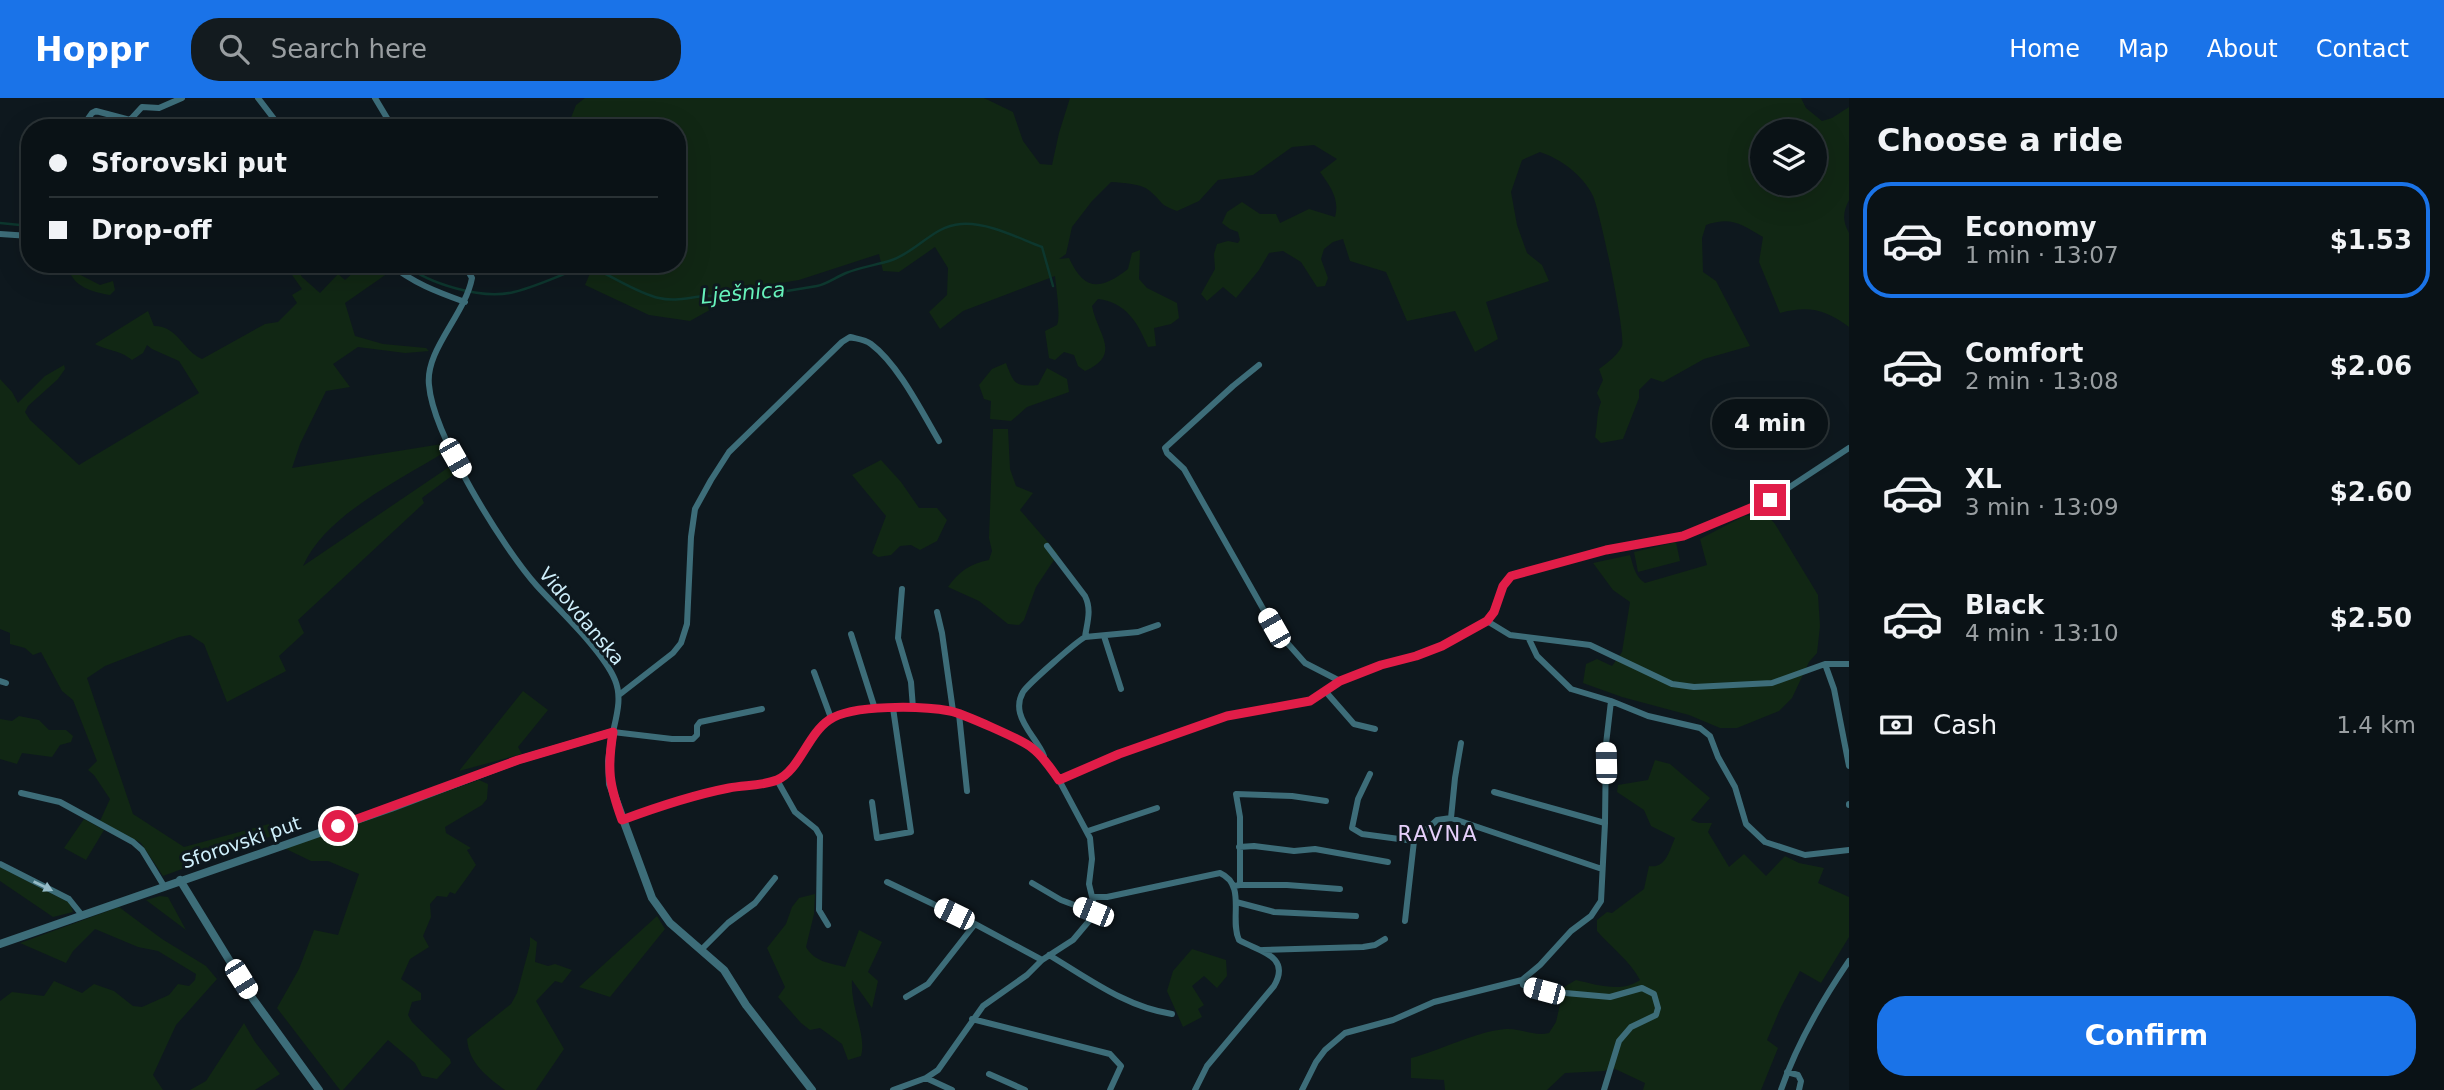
<!DOCTYPE html>
<meta charset="utf-8">
<style>
body{margin:0;font-family:"DejaVu Sans",sans-serif;background:#131b1f;color:#f1f3f6;height:100vh;display:flex;flex-direction:column;font-size:26px;white-space:nowrap}
*{box-sizing:border-box;margin:0}
p{font-size:23px;color:#999ea1}
.icon{flex:none;width:38px;height:38px;fill:none;stroke:currentColor;stroke-width:2;stroke-linecap:round;stroke-linejoin:round}
.map{position:relative;flex:1;overflow:hidden}
.side{display:flex;flex-direction:column;background:#0a1216;width:595px}
.side>*{flex:none}
.guide{position:absolute;left:21px;top:21px;width:665px;height:154px;border-radius:28px;box-shadow:0 7px 28px #0002,0 0 0 2px #2a3235;display:grid;align-content:center;height:154px;padding:0 28px;background:#0a1216}
.buttons{position:absolute;left:1750px;top:21px;display:grid;gap:14px}
.buttons a{display:grid;place-items:center;width:77px;height:77px;border-radius:50%;background:#0a1216;box-shadow:0 7px 28px #0002,0 0 0 2px #2a3235;font-size:35px}
.end{position:absolute;width:32px;height:32px;margin:-16px;border:9px solid #e11d48;background:#fff;box-shadow:0 0 0 4px #fff}
.from{border-radius:50%}
.bubble{position:absolute;height:49px;border-radius:24px;background:#0a1216;box-shadow:0 7px 28px #0002,0 0 0 2px #2a3235;font-size:23px;font-weight:700;line-height:49px;text-align:center}
.car{position:absolute;width:21px;height:42px;margin:-21px -10px;border-radius:9px;box-shadow:0 0 5px 2px #0007;background:linear-gradient(#fff 24%,#345 0 40%,#fff 0 76%,#345 0 86%,#fff 0)}
.guide b{display:flex;align-items:center;gap:24px;height:66px;font-size:26px}
.guide b+b{border-top:2px solid #2a3235}
.guide i{width:18px;height:18px;background:#f1f3f6}
ul{padding:0;list-style:none}
li{display:flex;align-items:center;gap:21px;height:116px;margin:0 14px 10px;padding:0 14px;border:4px solid transparent;border-radius:28px}
li div{flex:1}
li b{display:block;font-size:26px}
li em{font-style:normal;font-weight:700}
li.active{border-color:#1a73e8}
li>.icon{width:63px;height:63px;stroke-width:1.5}
h2{padding:0 28px;font-size:32px;line-height:84px}
.pay{display:flex;align-items:center;gap:18px;height:77px;padding:0 28px;font-size:26px}
.pay p{margin-inline-start:auto}
.primary-button{display:flex;gap:14px;margin-top:auto;padding:14px 28px}
.primary-button a{flex:1;height:80px;border-radius:28px;background:#1a73e8;color:#fff;font-size:28px;font-weight:700;line-height:80px;text-align:center}
header{display:flex;align-items:center;gap:42px;box-sizing:border-box;height:98px;padding:0 35px;background:#1a73e8;color:#fff}
header strong{font-size:33px}
nav{display:flex;gap:38px;margin-inline-start:auto;font-size:24px}
.search{width:490px;height:63px;background:#131b1f;display:flex;align-items:center;gap:18px;box-sizing:border-box;padding:0 24px;border-radius:28px;color:#999ea1;font-size:26px}
main{display:flex;flex:1;min-height:0}
.map>svg:first-child{display:block}
.green{fill:#112714;fill-rule:evenodd}
.lines{fill:none;stroke-linecap:round;stroke-linejoin:round}
.stream{stroke:#0d372e;stroke-width:2.5}
.minor{stroke:#3d6d79;stroke-width:6}
.tertiary{stroke:#3d6d79;stroke-width:8}
.oneway{fill:#95bbc7}
.route{stroke:#e11d48;stroke-width:9}
.labels{text-anchor:middle;stroke-width:6;stroke-linejoin:round;paint-order:stroke}
.street-label{font-size:19px;fill:#cfeffb;stroke:#0e181e}
.water-label{font-size:21px;font-style:italic;fill:#66f2bb;stroke:#0e181e}
.neighbourhood-label{font-size:21px;letter-spacing:2px;fill:#e6d0fb;stroke:#0e181e}
</style>
<header>
<strong>Hoppr</strong>
<div class="search"><svg class="icon" aria-label="search" viewBox="0 0 24 24"><circle cx="10" cy="10" r="6"/><path d="M15 15l6 6"/></svg>Search here</div>
<nav><a>Home</a><a>Map</a><a>About</a><a>Contact</a></nav>
</header>
<main>
<div class="map">
<svg width="1849" height="992" viewBox="0 0 1849 992">
<rect width="100%" height="100%" fill="#0e181e"/>
<path class="green" d="M585,0h399l29,14 10,29 17,23 12,1 7,-32 11,-35h731l5,10 16,13 10,-3 17,-11v93c-6,12 -7,20 0,33v94c-23,-17 -40,-22 -69,-14l-21,-51 4,-25c-22,-13 -32,-21 -57,-12l-4,13 1,34 13,9 34,65 -46,13 -41,23 -12,-4 -12,12v8l-16,41 -22,4 -6,-6c3,-13 1,-23 6,-35l-4,-9 6,-13 -4,-11c8,-6 19,-14 23,-23 4,-12 -22,-135 -29,-150 -10,-21 -32,-37 -53,-44l-18,8 -11,32 6,33 10,28 15,12 7,16 -63,21 12,37 -23,13 -20,-41 -48,10 -21,-49 -36,-11 -7,-22 -10,3 -9,7 -3,10 7,19 -3,8 -8,1 -16,-25 -18,-11 -14,2 -10,17 -23,28 -13,-11 -16,14 -6,-7 14,-25 -1,-15 3,-10 11,-3 10,2 2,-3 -2,-8 -8,-3 -8,-6 5,-11 15,-10 18,12h16l4,9 29,-14 26,8c5,-18 -5,-31 -15,-45l17,-13 -23,-14 -22,2 -39,28 -35,5 -19,21 -22,10c-19,-7 -13,-8 -27,-20 -10,-8 -26,-8 -39,-9l-19,19 -20,26 -6,27 -7,5 10,-1c15,33 31,33 59,11l4,-16 8,-3 -1,29 8,9 30,15 2,15 -8,6 -17,4 2,18 -8,1c-10,-24 -22,-45 -50,-48l-6,7c5,28 31,48 -7,65l-7,-5 -4,-11 -10,-3 -9,8 -6,-2 -4,-27 12,-6c4,-8 -1,-38 -2,-49l-92,35 -23,18 -11,-17 18,-17 1,-27 -13,-21 -36,25 -16,-1 -4,-17 -80,26 -50,8 -59,33 -41,-6 -64,-30 9,-21h83v-136h-110l9,-23zM1815,33v53h-53v-53z
M363,166h21l7,7 -46,32 10,33 28,8 43,4 3,3 -24,2 -47,-6 -25,17 17,23 -24,4 -26,53 -8,24 150,-24 4,7c-47,30 -120,63 -143,115l149,-101 5,7 -35,26 2,5 -126,117 6,13 -25,23 7,15 -59,31 -23,-58 -14,-9 -11,2 -74,29 -18,12 46,136 51,33 85,-23 3,12 -109,40 -22,-33 -41,-22 10,-22 -16,-24 -6,-5 9,-9 -24,-61 -11,-9 -21,-39 -8,3 -8,-7 -15,-4v-11l-10,-4v-250l12,13 6,11 27,-27 19,-11 1,4 -7,10 -30,27 -3,6 5,8 49,45 120,-72 -20,-32 -27,-12 -5,-4 -4,8 -11,7c-14,-11 -22,-8 -37,-16l53,-33 6,15c24,0 29,25 48,33l63,-35 13,-2 19,-19 -5,-8 10,-6 -17,-24 11,1 6,11 18,16 18,-19 7,6z
M69,171l31,16 13,-4 2,9 -5,5c-17,-3 -37,-8 -41,-26z
M1006,265c8,21 9,24 32,22l9,-17 20,11 2,13 -42,15 -16,14 -21,-2 1,-18 -7,-2 -5,-14 13,-16z
M993,331h15l2,40 6,17 17,7 -13,17 38,44 -22,33 -12,33 -5,5 -11,-1 -29,-23 -31,-14c10,-15 23,-24 41,-27l3,-9 -3,-13z
M881,362l20,22 18,26h18l10,12 -10,21 -17,9 -9,-5 -11,1 -9,9 -13,2 -6,-4 14,-37 -34,-41z
M1766,416l9,10 43,71 2,31 -3,27 -8,9 -17,36 -13,13 -42,17h-17l-31,-13 -67,-18 -39,-14 3,-19 11,-5 15,7 10,-14 8,-50 -17,-12 -20,-27 37,-8c3,10 5,22 15,28l62,-18 -7,-26 44,-23z
M1676,444l4,19 -42,11 -4,-20z
M523,593l25,19 -30,37 4,7 -63,17z
M19,618l20,4 10,10h17l7,6 -2,6 -11,3 -8,12 -30,-4 -5,11 -17,-5v-40l12,2z
M1655,662l15,4 40,34 -19,22 8,3h13l-4,9 21,35 15,-13 22,22 19,-20 14,7 25,5 -6,15 31,14v40l-28,46 -21,-12 -19,36 -14,33 11,8 -17,42h-118l2,-7 -32,-15 -9,3 -39,2 -18,17h-102l-1,-10 -33,-2v-20c32,-8 62,-26 95,-29 15,-1 28,8 43,4l7,-11 8,-35 12,-7c21,5 46,13 64,0 -10,-19 -29,-33 -43,-49v-11l10,-8 5,1 32,-24 5,-23c17,3 20,-15 26,-28l-24,-12 -7,-16 -27,-18 1,-7 30,-5z
M479,682l9,4 -1,15 -5,6 -37,22 1,6 25,15 -4,2 9,15 -21,29 -5,-2 -3,5 -10,-1 -7,8 1,13 -8,19 6,11 -19,12 -9,20 20,14v7l-9,2 -4,13 4,7 38,37 1,4 -14,16 -15,-3 -7,-13 -27,-23 -45,50h-3l-63,-82 22,-39 15,-39 24,5 21,-61 -31,-13h-17l-27,-13z
M84,721l20,11 -18,30 -22,-12z
M0,769l70,36 3,9 -20,5 -53,-36z
M815,796l-1,20 -8,33c9,15 23,16 39,20l14,-37 23,12 -14,30 10,9 -6,27 -20,-28c-2,27 15,56 9,76l-13,4 -6,-16 -22,-16 -10,2 -9,-7 -23,-26 7,-10 -18,-39 19,-24 6,-17 7,-9z
M160,798l8,1 18,33 -40,-30z
M119,809l43,32 44,27 11,13 -41,46 -23,50 10,15h-163v-89l12,-9 32,4 10,-15 28,12 12,-9 20,7 19,15 9,1 27,-12 9,-11 11,2 6,-6 1,-6 -38,-23 -20,-4 -43,-18 -22,22 -7,12 -46,-20z
M657,818l8,13 -55,68 -31,-10z
M530,839l7,5 -2,20 13,4 7,-2 17,6 -10,13 -7,-2 -19,20 28,48 -28,41h-31c-19,-14 -36,-27 -38,-51l44,-35 6,-11 13,-48z
M1192,851l34,11 1,16 -10,12 -13,-12 -12,10 12,19 -6,4 4,8 -19,10 -16,-36 6,-20z
M244,925l11,19 25,32 -25,16h-65l16,-9z"/>
<g class="lines">
<path class="stream" d="M0,125l30,3
M404,166c25,20 78,36 110,28 24,-6 49,-18 72,-27 24,9 50,28 73,33 16,4 31,-1 47,-2 37,0 75,-3 111,-10 10,-2 19,-9 29,-13 15,-6 31,-8 46,-13 26,-9 41,-34 69,-36 27,-2 57,14 81,23l11,39"/>
<path class="minor" d="M258,0l23,30
M375,0l18,30
M85,25l7,-10 4,-2 34,9 12,-13 17,1 23,-10
M0,136l30,2
M390,166c23,19 47,28 75,38
M464,166l8,14c-7,37 -47,72 -43,107 4,50 74,163 108,201 22,24 66,65 78,94 7,17 2,34 -2,52l59,7h21l4,-4v-9l3,-4 62,-13
M1259,267l-26,21 -68,62 2,5 17,16 90,159 31,35 35,18
M902,491l-4,49 13,44 2,26
M937,514l5,21 11,78
M1487,523c11,-14 12,-32 24,-45l95,-26 59,-10 35,-10 70,-30 79,-52
M851,536l24,75
M1104,538l17,53
M1085,539l53,-5 20,-7
M1529,541l8,17 34,33 40,12 37,15 52,12 10,8 8,21 17,30 11,37 19,18 40,13 44,-5
M1825,566l9,25 15,77
M814,574l17,46
M0,583l6,2
M1326,594l28,32 21,5
M619,597l54,-42 8,-10 6,-19 4,-87 4,-28 16,-29 18,-28 113,-110 8,-5c7,2 14,2 21,7 27,20 51,68 68,97
M959,616l8,77
M1044,658c-6,-15 -20,-27 -24,-43 -2,-8 -1,-14 3,-21 5,-8 53,-50 62,-55 2,-14 7,-27 0,-41l-38,-50
M1370,676l-12,25 -6,29 10,6 52,7 23,-21 14,-2 151,51
M777,682l18,32 21,17 4,7 -1,74 9,15
M1494,694l111,31
M21,695l39,9 73,40 9,8 22,36
M872,704l5,36 34,-6 -18,-124
M1849,706v1
M1451,720l4,-40 6,-35
M622,722c35,-13 71,-25 107,-32 16,-2 33,-2 48,-8 22,-10 30,-46 52,-60 23,-16 93,-14 121,-9 11,2 73,29 82,37 12,9 19,21 27,32
M1088,733l69,-23
M1239,749l15,-1 40,5 21,-2 73,13
M0,766l69,35 12,15
M887,784l88,42 67,36
M1032,785l29,17 32,12
M1240,787h47l53,4
M1234,788l6,-1v-68l-4,-23 56,2 34,5
M1093,799h14l113,-24c27,12 9,46 19,67 18,11 53,15 35,46l-67,80 -12,24
M1236,804l38,10 82,4
M1405,823l9,-80
M702,851l26,-26 27,-20 20,-25
M1263,852l100,-3 12,-2 10,-6
M1049,857c40,24 77,52 123,59
M1522,882l1,5 20,6 67,6 32,-9 12,6 4,14 -2,7 -25,12 -12,14 -15,49
M906,899l22,-13 47,-60
M972,921l138,35 11,12 -11,24
M1787,974l11,3 3,6 -2,9
M989,976l36,16
M926,980l26,12
M893,992l33,-12 12,-8 45,-64 44,-31 15,-15 31,-20 16,-19 5,-16 -5,-21 3,-25 -2,-21 -31,-58 60,-26 108,-38 83,-15 30,-20 41,-16 35,-9 26,-10 45,-25 23,14 80,10 82,39 22,3 78,-4 53,-19h24
M1302,992l14,-28 9,-12 20,-17 48,-13 41,-18 88,-22 18,-15 31,-34 20,-15 10,-15 4,-78 1,-79 5,-43
M1781,992c16,-47 40,-88 68,-129"/>
<path class="tertiary" d="M180,782l73,119 66,91
M0,846l391,-136 127,-48 95,-28 -4,29 1,23 42,114 18,25 54,47 22,35 66,85"/>
</g>
<defs><path id="oneway-solid" d="M-6-.8H1V-3.2L6.5 0L1 3.2V.8H-6Z" transform="scale(1.75)"/></defs>
<use class="oneway" href="#oneway-solid" transform="translate(43 788) rotate(26)"/>
<g class="lines">
<path class="route" d="M338,728l180,-66 95,-28c-6,38 -4,52 9,88 35,-13 71,-25 107,-32 16,-3 33,-2 48,-8 22,-9 31,-46 52,-60 23,-16 93,-14 121,-9 11,2 73,29 82,37 12,9 19,21 27,32l60,-26 108,-38 83,-15 30,-20 41,-16 35,-9 26,-10 45,-25 7,-9 9,-26 8,-10 95,-26 77,-14 87,-36"/>
</g>
<g class="labels">
<g class="street-label">
<text transform="translate(582 518) rotate(50)" y="7">Vidovdanska</text>
<text transform="translate(241 744) rotate(-19)" y="7">Sforovski put</text>
</g>
<g class="water-label">
<text transform="translate(743 195) rotate(-5)" y="7">Lješnica</text>
</g>
<g class="neighbourhood-label">
<text x="1438" y="743">RAVNA</text>
</g>
</g>
</svg>
<div class="buttons">
<a><svg class="icon" aria-label="layers" viewBox="0 0 24 24"><path d="M12 4l9 5-9 5-9-5zM3 14l9 5 9-5"/></svg></a>
</div>
<i class="end from" style="left:338px;top:728px"></i>
<i class="end" style="left:1770px;top:402px"></i>
<div class="bubble" style="left:1712px;top:301px;width:116px">4 min</div>
<i class="car" style="left:455px;top:360px;rotate:150deg"></i>
<i class="car" style="left:1274px;top:530px;rotate:330deg"></i>
<i class="car" style="left:1606px;top:665px;rotate:359deg"></i>
<i class="car" style="left:1093px;top:814px;rotate:292deg"></i>
<i class="car" style="left:954px;top:816px;rotate:296deg"></i>
<i class="car" style="left:241px;top:881px;rotate:148deg"></i>
<i class="car" style="left:1544px;top:893px;rotate:285deg"></i>
<div class="guide">
<b><i class="from"></i>Sforovski put</b>
<b><i></i>Drop-off</b>
</div>
</div>
<section class="side">
<h2>Choose a ride</h2>
<ul>
<li class="active"><svg class="icon" aria-label="car" viewBox="0 0 24 24"><path d="M5 17H2v-5l4-1 3-4h7l3 4 3 1v5h-3M9 17h6M6 11h13"/><circle cx="7" cy="17" r="2"/><circle cx="17" cy="17" r="2"/></svg><div><b>Economy</b><p>1 min · 13:07</p></div><em>$1.53</em></li>
<li><svg class="icon" aria-label="car" viewBox="0 0 24 24"><path d="M5 17H2v-5l4-1 3-4h7l3 4 3 1v5h-3M9 17h6M6 11h13"/><circle cx="7" cy="17" r="2"/><circle cx="17" cy="17" r="2"/></svg><div><b>Comfort</b><p>2 min · 13:08</p></div><em>$2.06</em></li>
<li><svg class="icon" aria-label="car" viewBox="0 0 24 24"><path d="M5 17H2v-5l4-1 3-4h7l3 4 3 1v5h-3M9 17h6M6 11h13"/><circle cx="7" cy="17" r="2"/><circle cx="17" cy="17" r="2"/></svg><div><b>XL</b><p>3 min · 13:09</p></div><em>$2.60</em></li>
<li><svg class="icon" aria-label="car" viewBox="0 0 24 24"><path d="M5 17H2v-5l4-1 3-4h7l3 4 3 1v5h-3M9 17h6M6 11h13"/><circle cx="7" cy="17" r="2"/><circle cx="17" cy="17" r="2"/></svg><div><b>Black</b><p>4 min · 13:10</p></div><em>$2.50</em></li>
</ul>
<div class="pay"><svg class="icon" aria-label="cash" viewBox="0 0 24 24"><path d="M3 7h18v10H3z"/><circle cx="12" cy="12" r="2"/></svg>Cash<p>1.4 km</p></div>
<div class="primary-button"><a>Confirm</a></div>
</section>
</main>
